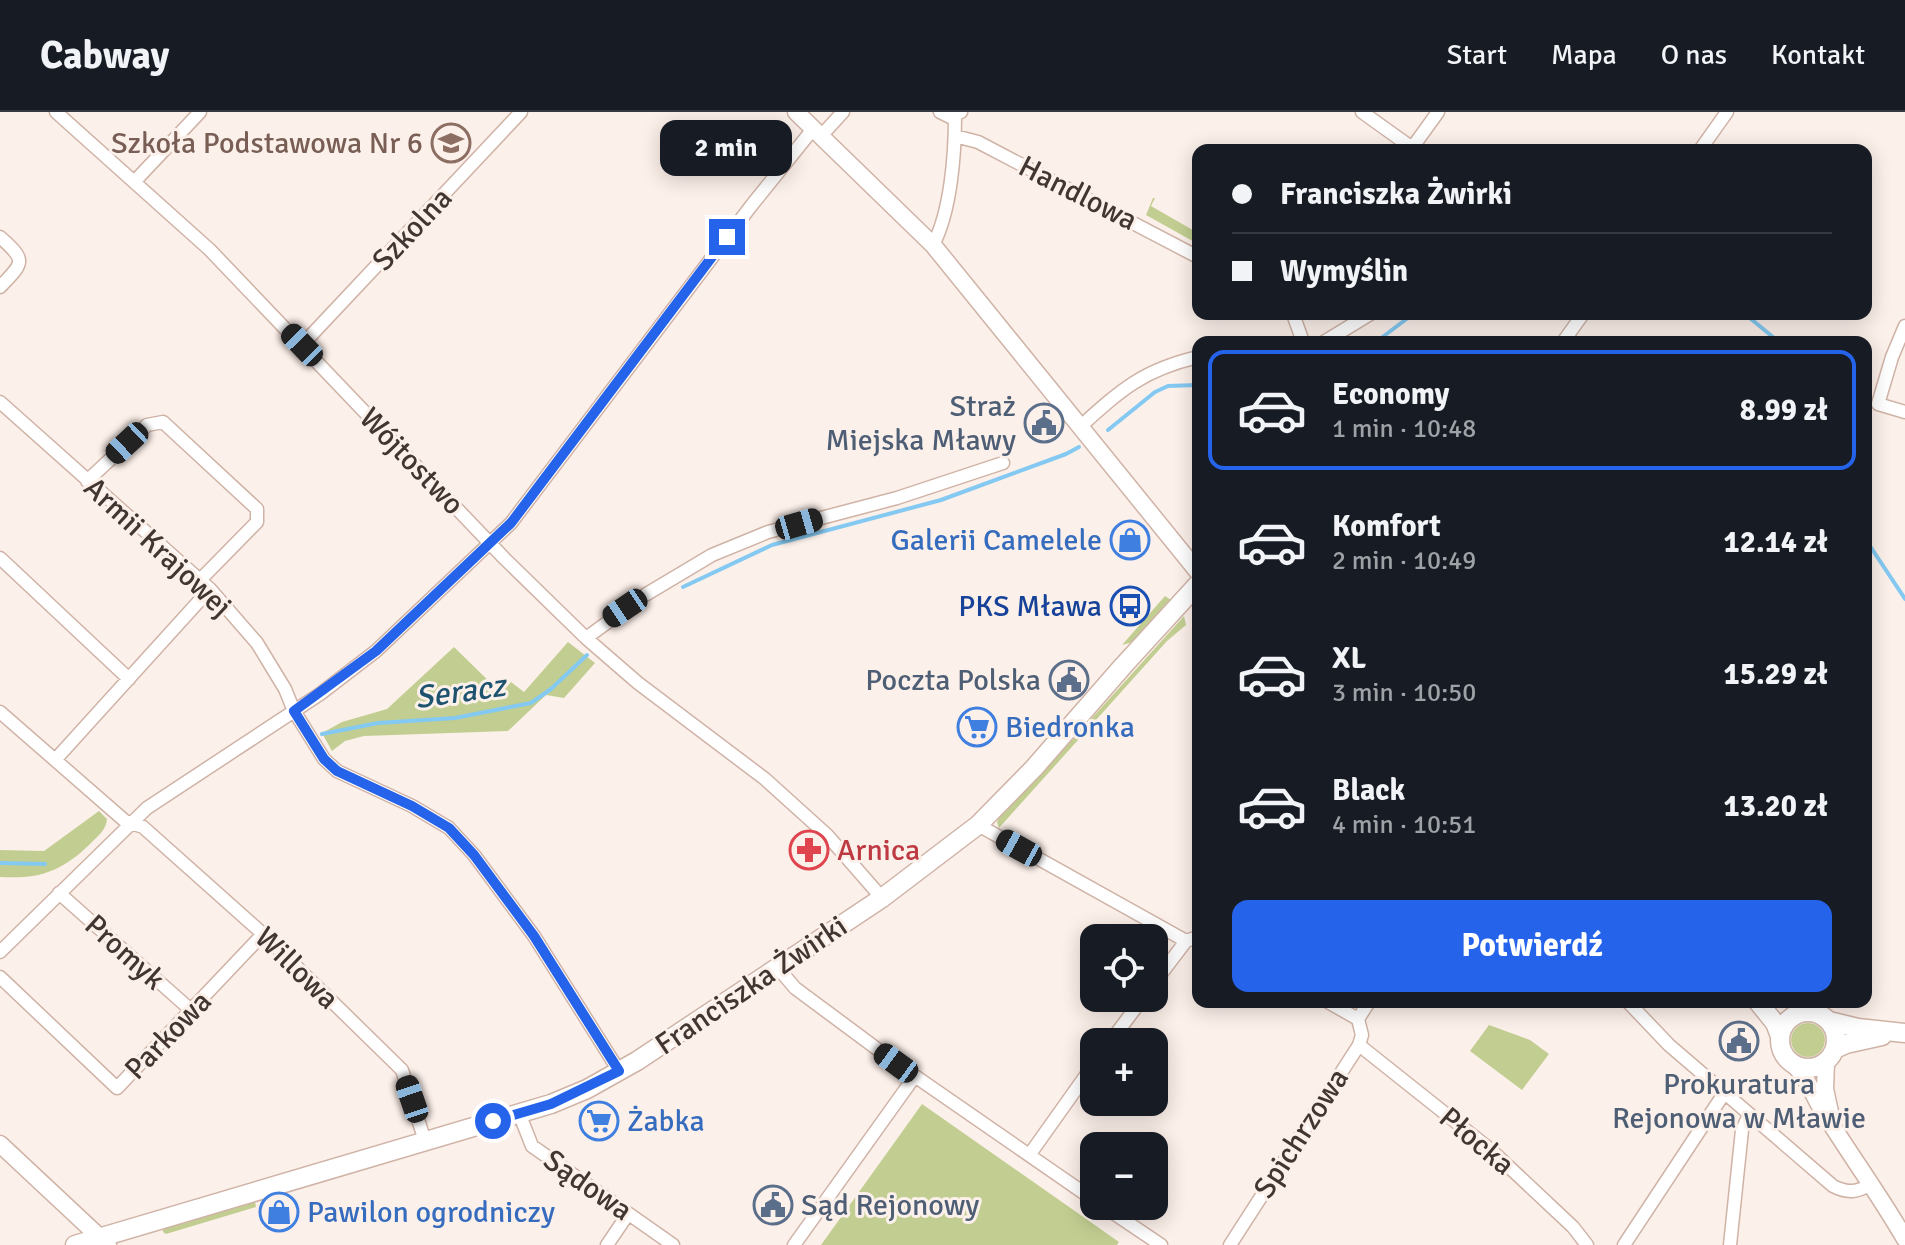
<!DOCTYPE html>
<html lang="pl">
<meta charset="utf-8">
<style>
body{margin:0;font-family:Signika,sans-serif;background:#20242c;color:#f1f3f6;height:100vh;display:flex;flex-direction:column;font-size:30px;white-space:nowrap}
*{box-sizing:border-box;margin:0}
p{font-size:26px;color:#9ea1a6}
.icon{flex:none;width:44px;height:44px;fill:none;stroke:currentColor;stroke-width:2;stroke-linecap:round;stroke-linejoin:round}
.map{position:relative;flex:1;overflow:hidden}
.panel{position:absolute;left:1192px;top:224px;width:680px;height:672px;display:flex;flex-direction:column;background:#171b24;border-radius:16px;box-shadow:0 4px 20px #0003}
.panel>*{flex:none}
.hud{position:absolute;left:1192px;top:32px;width:680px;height:176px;border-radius:16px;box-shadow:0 4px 20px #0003;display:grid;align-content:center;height:176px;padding:0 40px;background:#171b24}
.controls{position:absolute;left:1080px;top:812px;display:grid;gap:16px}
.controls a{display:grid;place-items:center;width:88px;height:88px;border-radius:16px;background:#171b24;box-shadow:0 4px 20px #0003;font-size:40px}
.end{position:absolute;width:36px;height:36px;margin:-18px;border:10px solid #2563eb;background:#fff;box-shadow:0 0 0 4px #fff}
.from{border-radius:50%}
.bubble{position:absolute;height:56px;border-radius:16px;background:#171b24;box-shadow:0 4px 20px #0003;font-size:26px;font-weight:800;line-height:56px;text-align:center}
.car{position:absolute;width:24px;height:48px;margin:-24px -12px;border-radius:10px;box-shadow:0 0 6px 2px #0007;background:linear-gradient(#222 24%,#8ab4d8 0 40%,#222 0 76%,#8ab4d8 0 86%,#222 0)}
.hud b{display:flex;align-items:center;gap:28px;height:76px;font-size:30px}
.hud b+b{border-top:2px solid #363941}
.hud i{width:20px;height:20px;background:#f1f3f6}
ul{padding:14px 0 0;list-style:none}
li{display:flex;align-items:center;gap:24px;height:120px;margin:0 16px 12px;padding:0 24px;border:4px solid transparent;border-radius:16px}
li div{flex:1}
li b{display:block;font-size:30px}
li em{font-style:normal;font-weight:800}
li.selected{border-color:#2563eb}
li>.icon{width:72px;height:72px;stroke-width:1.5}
.cta{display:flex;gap:16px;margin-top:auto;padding:16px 40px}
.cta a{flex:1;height:92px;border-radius:16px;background:#2563eb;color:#fff;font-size:32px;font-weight:800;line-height:92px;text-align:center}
header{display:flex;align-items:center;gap:48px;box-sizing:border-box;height:112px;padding:0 40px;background:#171b24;border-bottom:2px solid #363941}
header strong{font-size:38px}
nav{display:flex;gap:44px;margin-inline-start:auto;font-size:28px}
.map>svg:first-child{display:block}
.green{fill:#c2ce91}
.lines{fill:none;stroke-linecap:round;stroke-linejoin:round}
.stream{stroke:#84c9f1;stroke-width:4}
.minor-casing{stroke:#cfb3a6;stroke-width:15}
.tertiary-casing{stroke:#cfb3a6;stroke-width:19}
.secondary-casing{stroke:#cfb3a6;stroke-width:21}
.minor{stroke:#fff;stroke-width:12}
.tertiary{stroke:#fff;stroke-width:16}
.secondary{stroke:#fff;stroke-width:18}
.route{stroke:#2563eb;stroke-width:10}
.labels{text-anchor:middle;stroke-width:6;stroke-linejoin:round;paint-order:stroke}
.education-label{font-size:30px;fill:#785e54;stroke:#fcf0ea;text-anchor:end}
.street-label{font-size:30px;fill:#413631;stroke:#fcf0ea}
.service-label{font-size:30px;fill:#4e5e75;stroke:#fcf0ea;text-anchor:end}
.shop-label{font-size:30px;fill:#366cbe;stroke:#fcf0ea;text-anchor:start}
.transit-label{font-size:30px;fill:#164399;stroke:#fcf0ea;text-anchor:end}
.health-label{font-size:30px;fill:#be3a42;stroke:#fcf0ea;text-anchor:start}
.water-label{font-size:32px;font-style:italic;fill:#1e536f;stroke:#fcf0ea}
</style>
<header>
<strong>Cabway</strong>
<nav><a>Start</a><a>Mapa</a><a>O nas</a><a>Kontakt</a></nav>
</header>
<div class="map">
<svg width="1905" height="1133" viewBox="0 0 1905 1133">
<rect width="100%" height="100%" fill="#fcf0ea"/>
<path class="green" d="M1153,86h2l-4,8 47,27v11l-52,-29z
M1165,484l6,4 -38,42 -11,3z
M1184,504l2,9 -19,16 -168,187 -2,-6 2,-5 38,-38z
M568,530l27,21 -31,35 -18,-3 -38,36 -144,5 -19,5 -13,10 -10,-18 20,-11 45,-13 67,-62 47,46 10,-11 13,10z
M99,699l8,8c-1,11 -9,17 -17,25 -29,28 -50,35 -90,33v-27l44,1z
M1791 928a17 17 0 1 1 34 0a17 17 0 1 1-34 0Z
M1489,913l41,15 19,14 -27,36 -52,-39z
M922,992l197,138 -2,3h-296z
M255,1090l1,5 -90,27 -3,-2v-3z"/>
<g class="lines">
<path class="stream" d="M1745,202l34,28
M1376,230l37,-28
M1108,318l47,-38 13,-6 30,-1
M1866,428l39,59
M683,475l89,-42 169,-45 125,-46 13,-7
M322,622l56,-11 77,-5 76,-15 20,-14 36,-34
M0,751l45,1"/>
<defs>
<path id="minor" d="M56,0l154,138 294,308 82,80 52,45 127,96 62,56 55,63
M940,0l10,5 11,-5
M1362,0l53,38
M821,24l22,-24
M955,24l23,6 220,115
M1412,36l26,-36
M1700,38l27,-38
M135,69l65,-69
M0,125c27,24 24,25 0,50
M933,133c18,-34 22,-91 22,-129
M1293,202l10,28
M1324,230l46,-28
M1563,230l20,-28
M302,233l219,-233
M0,290l210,187 47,54 28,46 9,22 30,48 13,12 75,35 37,22 25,27 60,81 85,135
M1878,292l14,-47 13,-31
M1878,292l27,8
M1081,314c41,-37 62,-56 117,-69
M87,369l60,-56 16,-3 94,87v13l-57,58
M0,446l129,121
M586,526l59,-43 67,-40 56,-23 129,-34 106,-35
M0,600l125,109 18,6 120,107 139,136 23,71
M55,648l155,-171
M978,713l208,116
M59,781l133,118
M0,840l147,-144 173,-114 56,-43 135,-128 240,-317 62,-77
M778,856l17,20 101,75 198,137
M0,865l117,111 146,-154
M1154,871l32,-42 12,-4
M1328,890l30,17
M1628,890l41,43 164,141c16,8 24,6 39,-2
M1358,907l11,-17
M1110,930l33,-44
M1359,933l132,105 82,77 14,18
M519,1001l13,33 141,99
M1030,1042l64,-90
M1103,1094l58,39
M607,1133l21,-31
M794,1133l121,-169
M1230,1133l129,-200 3,-10 -4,-16
M1624,1133l101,-153
M1730,1133l12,-115 7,-15"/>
<path id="tertiary" d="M796,0l137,133 265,327
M1826,950l-1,27 5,23
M1795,954c13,12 17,27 26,42 27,44 58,86 84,131
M0,1032l108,101"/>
<path id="secondary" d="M1758,890l17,21 5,13
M1780 928a28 28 0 1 1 56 0a28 28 0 1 1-56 0Z
M1829,909l29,7 47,5
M1835,937l11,-5 36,-8
M75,1133l476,-141 36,-15 50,-28 245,-163 96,-73 56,-57 89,-102 75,-82"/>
</defs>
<use href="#minor" class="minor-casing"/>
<use href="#tertiary" class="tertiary-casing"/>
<use href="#secondary" class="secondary-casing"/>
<use href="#minor" class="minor"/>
<use href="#tertiary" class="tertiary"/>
<use href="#secondary" class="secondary"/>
</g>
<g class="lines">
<path class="route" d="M493,1009l58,-17 68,-33 -85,-135 -60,-81 -25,-27 -37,-22 -75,-35 -13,-12 -30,-48 82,-60 135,-128 216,-286"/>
</g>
<defs>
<symbol id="school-ring" viewBox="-11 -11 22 22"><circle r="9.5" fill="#fcf0ea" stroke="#8d6e63" stroke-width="1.5"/><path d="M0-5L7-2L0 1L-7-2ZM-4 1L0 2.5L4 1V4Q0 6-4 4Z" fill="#8d6e63"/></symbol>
<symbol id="civic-ring" viewBox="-11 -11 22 22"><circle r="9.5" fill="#fcf0ea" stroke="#5c6f8a" stroke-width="1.5"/><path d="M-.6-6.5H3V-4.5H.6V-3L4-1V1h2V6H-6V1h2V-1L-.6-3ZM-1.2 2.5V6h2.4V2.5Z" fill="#5c6f8a"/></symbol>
<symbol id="shop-ring" viewBox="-11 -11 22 22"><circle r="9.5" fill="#fcf0ea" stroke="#3f7fe0" stroke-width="1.5"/><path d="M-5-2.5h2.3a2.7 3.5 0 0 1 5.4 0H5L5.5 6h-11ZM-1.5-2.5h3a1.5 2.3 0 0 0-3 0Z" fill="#3f7fe0"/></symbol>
<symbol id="bus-ring" viewBox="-11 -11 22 22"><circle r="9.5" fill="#fcf0ea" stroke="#1a4fb4" stroke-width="1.5"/><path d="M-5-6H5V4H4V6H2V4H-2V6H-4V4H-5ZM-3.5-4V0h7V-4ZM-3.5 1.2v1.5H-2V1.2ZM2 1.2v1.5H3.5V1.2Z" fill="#1a4fb4"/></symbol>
<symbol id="supermarket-ring" viewBox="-11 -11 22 22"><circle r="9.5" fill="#fcf0ea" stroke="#3f7fe0" stroke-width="1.5"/><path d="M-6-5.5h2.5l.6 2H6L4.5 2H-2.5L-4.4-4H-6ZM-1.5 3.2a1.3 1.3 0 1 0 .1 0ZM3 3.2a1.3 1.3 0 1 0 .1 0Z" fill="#3f7fe0"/></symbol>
<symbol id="pharmacy-ring" viewBox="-11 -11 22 22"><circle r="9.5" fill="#fcf0ea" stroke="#e0444e" stroke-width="1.5"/><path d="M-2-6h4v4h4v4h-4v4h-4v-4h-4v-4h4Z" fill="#e0444e"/></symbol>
</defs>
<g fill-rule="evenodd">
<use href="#school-ring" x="429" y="9" width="44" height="44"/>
<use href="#civic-ring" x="1022" y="289" width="44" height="44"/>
<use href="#shop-ring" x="1108" y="406" width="44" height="44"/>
<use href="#bus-ring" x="1108" y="472" width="44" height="44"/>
<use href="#civic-ring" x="1047" y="546" width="44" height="44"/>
<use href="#supermarket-ring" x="955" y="593" width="44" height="44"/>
<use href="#pharmacy-ring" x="787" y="716" width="44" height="44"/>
<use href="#civic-ring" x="1717" y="907" width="44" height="44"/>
<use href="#supermarket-ring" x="577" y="987" width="44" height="44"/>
<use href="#civic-ring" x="751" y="1071" width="44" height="44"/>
<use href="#shop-ring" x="257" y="1078" width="44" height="44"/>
</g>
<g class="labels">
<g class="education-label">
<text x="423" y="41">Szkoła Podstawowa Nr 6</text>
</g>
<g class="street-label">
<text transform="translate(1078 81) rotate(27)" y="10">Handlowa</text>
<text transform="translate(412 117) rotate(-47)" y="10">Szkolna</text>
<text transform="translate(412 349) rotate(46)" y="10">Wójtostwo</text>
<text transform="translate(158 435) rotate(43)" y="10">Armii Krajowej</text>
<text transform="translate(125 840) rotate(42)" y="10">Promyk</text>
<text transform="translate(297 856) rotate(44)" y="10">Willowa</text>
<text transform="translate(751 873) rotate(-34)" y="10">Franciszka Żwirki</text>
<text transform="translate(168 923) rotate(-46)" y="10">Parkowa</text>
<text transform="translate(1301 1021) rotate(-57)" y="10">Spichrzowa</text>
<text transform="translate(1477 1029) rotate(40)" y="10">Płocka</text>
<text transform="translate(588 1073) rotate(35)" y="10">Sądowa</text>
</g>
<g class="service-label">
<text x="1016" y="304">Straż<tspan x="1016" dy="34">Miejska Mławy</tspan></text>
<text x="1041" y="578">Poczta Polska</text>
<text x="1739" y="982" text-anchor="middle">Prokuratura<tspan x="1739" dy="34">Rejonowa w Mławie</tspan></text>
<text x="801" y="1103" text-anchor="start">Sąd Rejonowy</text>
</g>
<g class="shop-label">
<text x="1102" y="438" text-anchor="end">Galerii Camelele</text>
<text x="1005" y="625">Biedronka</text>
<text x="627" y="1019">Żabka</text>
<text x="307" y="1110">Pawilon ogrodniczy</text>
</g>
<g class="transit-label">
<text x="1102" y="504">PKS Mława</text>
</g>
<g class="health-label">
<text x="837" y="748">Arnica</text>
</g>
<g class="water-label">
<text transform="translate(460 579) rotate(-8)" y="11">Seracz</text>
</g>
</g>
</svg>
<div class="controls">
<a><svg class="icon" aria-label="locate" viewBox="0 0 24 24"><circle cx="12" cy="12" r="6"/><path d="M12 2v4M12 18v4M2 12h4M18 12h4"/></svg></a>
<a>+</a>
<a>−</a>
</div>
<i class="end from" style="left:493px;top:1009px"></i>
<i class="end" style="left:727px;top:125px"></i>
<div class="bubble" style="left:660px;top:8px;width:132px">2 min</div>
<i class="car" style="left:302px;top:233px;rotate:316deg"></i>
<i class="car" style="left:127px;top:331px;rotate:227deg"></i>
<i class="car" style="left:799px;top:412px;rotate:74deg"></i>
<i class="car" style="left:625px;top:496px;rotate:236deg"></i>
<i class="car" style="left:1019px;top:736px;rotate:299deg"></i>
<i class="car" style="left:896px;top:951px;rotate:306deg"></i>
<i class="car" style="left:412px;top:987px;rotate:341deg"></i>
<div class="hud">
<b><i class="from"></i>Franciszka Żwirki</b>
<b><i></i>Wymyślin</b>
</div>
<section class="panel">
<ul>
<li class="selected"><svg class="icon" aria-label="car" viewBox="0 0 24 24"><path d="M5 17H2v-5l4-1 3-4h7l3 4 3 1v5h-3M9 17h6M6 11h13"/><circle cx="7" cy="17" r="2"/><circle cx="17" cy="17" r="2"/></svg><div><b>Economy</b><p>1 min · 10:48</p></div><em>8.99 zł</em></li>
<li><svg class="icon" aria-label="car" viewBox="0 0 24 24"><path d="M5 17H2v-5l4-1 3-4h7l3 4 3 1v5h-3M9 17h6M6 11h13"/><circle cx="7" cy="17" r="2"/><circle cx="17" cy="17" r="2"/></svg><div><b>Komfort</b><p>2 min · 10:49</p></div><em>12.14 zł</em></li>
<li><svg class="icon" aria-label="car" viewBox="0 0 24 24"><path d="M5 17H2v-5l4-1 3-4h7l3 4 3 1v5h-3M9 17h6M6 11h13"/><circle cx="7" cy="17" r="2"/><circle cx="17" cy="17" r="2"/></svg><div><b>XL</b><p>3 min · 10:50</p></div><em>15.29 zł</em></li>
<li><svg class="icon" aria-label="car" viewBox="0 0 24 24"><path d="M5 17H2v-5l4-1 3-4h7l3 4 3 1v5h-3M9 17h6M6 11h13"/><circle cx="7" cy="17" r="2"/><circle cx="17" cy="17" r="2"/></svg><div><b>Black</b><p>4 min · 10:51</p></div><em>13.20 zł</em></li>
</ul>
<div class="cta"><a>Potwierdź</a></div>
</section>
</div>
